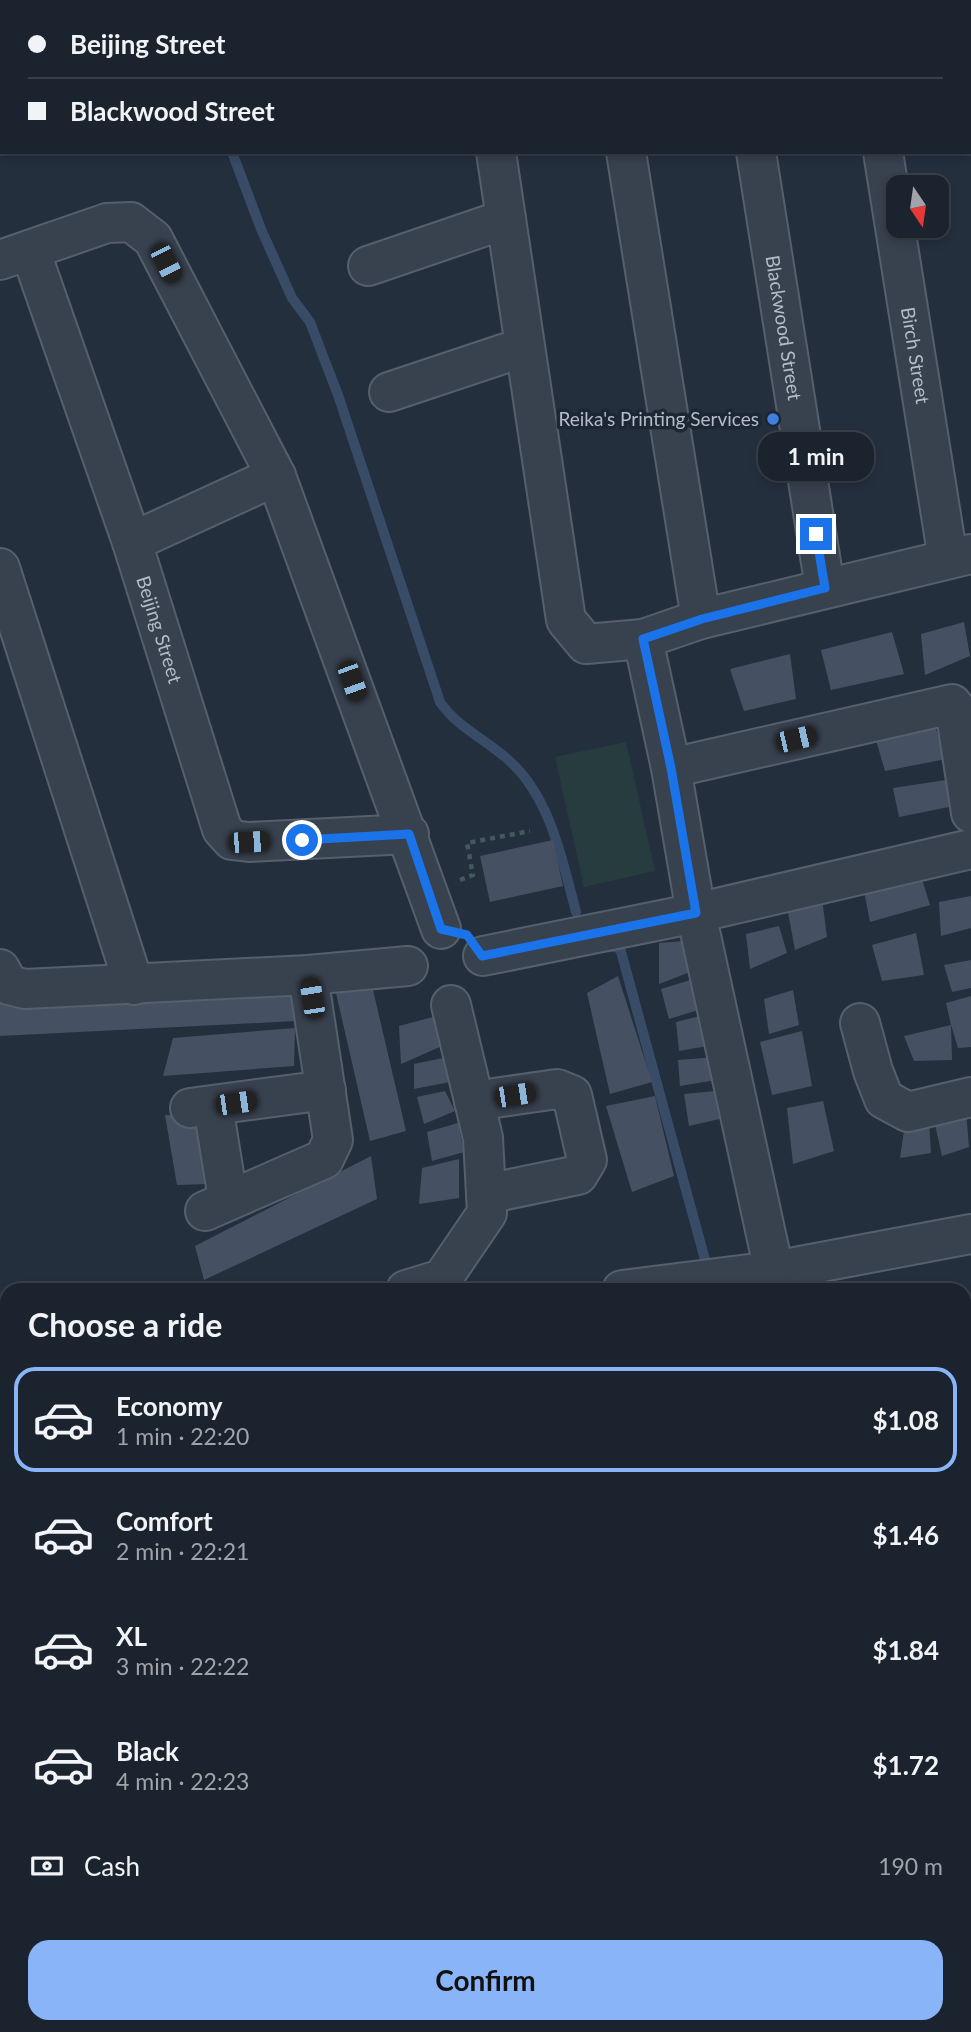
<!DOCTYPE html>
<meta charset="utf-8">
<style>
body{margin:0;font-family:Lato,sans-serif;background:#242b36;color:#f1f3f6;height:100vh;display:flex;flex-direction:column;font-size:26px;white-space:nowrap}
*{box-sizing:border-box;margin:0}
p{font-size:23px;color:#a0a4aa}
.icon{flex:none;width:38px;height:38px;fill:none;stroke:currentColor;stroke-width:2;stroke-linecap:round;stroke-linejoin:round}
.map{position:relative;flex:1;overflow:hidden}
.sheet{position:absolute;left:0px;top:1283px;width:971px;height:751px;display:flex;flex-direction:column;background:#1b232e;border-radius:21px 21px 0 0;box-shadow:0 4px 10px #0003,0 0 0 2px #39404a}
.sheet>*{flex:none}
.banner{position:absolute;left:0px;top:0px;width:971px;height:154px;box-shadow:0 4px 10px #0003,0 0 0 2px #39404a;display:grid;align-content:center;height:154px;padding:0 28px;background:#1b232e}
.needle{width:46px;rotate:167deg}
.fabs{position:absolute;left:886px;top:175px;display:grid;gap:14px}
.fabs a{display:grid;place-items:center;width:63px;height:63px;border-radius:14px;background:#1b232e;box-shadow:0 4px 10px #0003,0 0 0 2px #39404a;font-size:35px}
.end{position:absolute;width:32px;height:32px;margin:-16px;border:9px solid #1a73e8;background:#fff;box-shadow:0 0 0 4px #fff}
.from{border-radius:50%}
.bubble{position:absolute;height:49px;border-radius:21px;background:#1b232e;box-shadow:0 4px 10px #0003,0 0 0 2px #39404a;font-size:23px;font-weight:700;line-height:49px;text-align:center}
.car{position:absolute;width:21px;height:42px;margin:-21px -10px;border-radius:9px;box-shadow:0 0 5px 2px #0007;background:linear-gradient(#222 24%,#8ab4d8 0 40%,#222 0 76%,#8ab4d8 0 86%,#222 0)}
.banner b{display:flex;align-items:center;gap:24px;height:66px;font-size:26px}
.banner b+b{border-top:2px solid #39404a}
.banner i{width:18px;height:18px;background:#f1f3f6}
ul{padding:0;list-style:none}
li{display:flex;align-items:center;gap:21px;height:105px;margin:0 14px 10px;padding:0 14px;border:4px solid transparent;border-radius:21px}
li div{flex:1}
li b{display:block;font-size:26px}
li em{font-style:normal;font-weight:700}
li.on{border-color:#8ab4f8}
li>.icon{width:63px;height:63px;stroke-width:1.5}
h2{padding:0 28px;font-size:32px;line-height:84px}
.pay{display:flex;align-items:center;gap:18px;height:77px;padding:0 28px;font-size:26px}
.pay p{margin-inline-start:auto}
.action{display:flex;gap:14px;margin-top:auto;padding:14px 28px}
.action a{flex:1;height:80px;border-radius:21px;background:#8ab4f8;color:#111;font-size:28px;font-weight:700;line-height:80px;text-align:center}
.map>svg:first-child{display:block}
.green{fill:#263c3f}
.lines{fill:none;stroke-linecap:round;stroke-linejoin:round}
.stream{stroke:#394c67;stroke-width:10}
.building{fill:#455162}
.minor-casing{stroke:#565f6c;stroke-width:42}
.path{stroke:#44595c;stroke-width:4.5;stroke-dasharray:5 5;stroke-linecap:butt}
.minor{stroke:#38414e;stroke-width:38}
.route{stroke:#1a73e8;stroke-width:9}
.shop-dot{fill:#3f7fe0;stroke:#1d2633;stroke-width:2.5}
.labels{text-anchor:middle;stroke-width:7;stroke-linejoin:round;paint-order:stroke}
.street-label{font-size:19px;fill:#b4bcc9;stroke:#1d2633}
.poi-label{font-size:19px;fill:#b4bcc9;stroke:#1d2633;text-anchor:end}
</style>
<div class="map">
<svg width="971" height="2032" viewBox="0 0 971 2032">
<rect width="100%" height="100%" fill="#242f3e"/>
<path class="green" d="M626,742l29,129 -71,16 -29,-130z"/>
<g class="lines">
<path class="stream" d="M186,0l1,2
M232,152l29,77 31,69 18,24 28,73 102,307c17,25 42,35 65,55 45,37 57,102 71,155
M608,946l12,2 87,319
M0,1443l7,10
M420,2026l3,6
M923,2026l1,6"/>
</g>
<path class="building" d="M964,622l6,34 -45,19 -4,-41z
M892,632l12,42 -73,16 -10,-40z
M790,654l6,45 -52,12 -14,-42z
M935,726l11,33 -61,12 -9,-31z
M946,780l3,27 -50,10 -6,-29z
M553,840l10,46 -73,16 -10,-46z
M921,876l9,29 -60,17 -6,-31z
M971,896v32l-30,8 -2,-34z
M822,899l5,38 -32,13 -8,-43z
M779,926l8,27 -37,16 -4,-35z
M916,933l8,42 -42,6 -10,-36z
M683,941l7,31 -31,12v-41z
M971,960v28l-19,4 -8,-27z
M618,976l34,106 -42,12 -23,-101z
M697,978l8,30 -36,11 -8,-30z
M373,990l33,141 -36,10 -34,-148z
M793,990l6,35 -30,9 -5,-35z
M296,994v27l-296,15v-33z
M971,996v51l-13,1 -7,-23 1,35 -38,1 -10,-25 47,-11 -5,-22z
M704,1015l9,30 -34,6 -3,-29z
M433,1017l9,29 -41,18 -2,-38z
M295,1028l-1,38 -131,10 10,-38z
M802,1031l10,55 -40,9 -12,-53z
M717,1057l5,22 -42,7 -2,-26z
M443,1058l7,24 -36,7v-25z
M727,1090l1,27 -39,9 -5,-32z
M445,1091l10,20 -31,13 -7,-27z
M655,1096l19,80 -42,16 -26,-86z
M823,1101l11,50 -41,13 -6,-56z
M966,1112l3,35 -27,9 -8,-36z
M165,1115l38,1 6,68 -32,1z
M929,1121l2,32 -31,5 5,-34z
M458,1123l6,29 -32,9 -5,-29z
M371,1156l6,43 -173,81 -9,-34z
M459,1159v39l-40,6 3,-36z
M7,1729v58l-7,4v-59z
M7,1818v53l-7,3v-53z
M0,1904l7,15v58l-7,3z
M7,1997v29h30l-12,6h-20l-5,-10v-22z"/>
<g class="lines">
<defs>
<g id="minor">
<path d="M466,0l1,2"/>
<path d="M601,0l1,2"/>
<path d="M732,0v2"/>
<path d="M858,0l1,2"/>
<path d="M349,2l5,-2"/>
<path d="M0,120l2,-1"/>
<path d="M496,152l70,468 20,24 57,-5"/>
<path d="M626,152l75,467"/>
<path id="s1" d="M756,152l69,436"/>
<path id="s2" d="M883,152l65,407"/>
<path id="s3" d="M30,250l102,292 90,287 10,11 17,2 160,-8"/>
<path d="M0,260l107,-37 24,-1 22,17 123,237 165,453"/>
<path d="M368,266l138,-47"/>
<path d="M389,392l135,-45"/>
<path d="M132,542l144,-66"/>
<path d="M0,568l134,417"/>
<path d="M671,768l281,-64 3,4 16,105"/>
<path d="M483,956l213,-43 275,-64"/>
<path d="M0,969l9,16 16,4 283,-14 100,-9"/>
<path d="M860,1023l13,48 11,28 24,13 63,-15"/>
<path d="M474,1101l83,-12 15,6 15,65 -9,15 -92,19"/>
<path d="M213,1106l15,93"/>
<path d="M190,1108l136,-18"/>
<path d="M205,1211l119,-52 9,-19 -25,-165"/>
<path d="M774,1271l197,-37"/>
<path d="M406,1290l36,-11 45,-66 -4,-75 -32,-133"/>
<path d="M622,1290l152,-19 -78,-358 -25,-145 -28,-129 58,-20 270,-65"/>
<path d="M0,1338l7,13"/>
<path d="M0,1539l7,-4"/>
<path d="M0,1804l7,-3"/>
</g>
</defs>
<use href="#minor" class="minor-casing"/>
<path class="path" d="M460,880l13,-5 -6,-32 63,-12"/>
<use href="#minor" class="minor"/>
</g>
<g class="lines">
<path class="route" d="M302,840l107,-6 32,95 26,6 15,21 214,-43 -25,-145 -28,-129 59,-20 123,-31 -9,-54"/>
</g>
<circle class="shop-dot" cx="773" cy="419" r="7"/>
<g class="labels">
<g class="street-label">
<text dy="7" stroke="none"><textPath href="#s1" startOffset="178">Blackwood Street</textPath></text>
<text dy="7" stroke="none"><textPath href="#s2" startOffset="206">Birch Street</textPath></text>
<text dy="7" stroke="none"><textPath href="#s3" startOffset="401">Beijing Street</textPath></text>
</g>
<g class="poi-label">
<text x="759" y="426">Reika's Printing Services</text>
</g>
</g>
</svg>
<div class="fabs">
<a><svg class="needle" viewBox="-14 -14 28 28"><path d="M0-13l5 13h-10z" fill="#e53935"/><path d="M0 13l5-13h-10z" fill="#a0a4aa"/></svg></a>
</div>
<i class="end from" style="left:302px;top:840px"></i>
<i class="end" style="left:816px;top:534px"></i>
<div class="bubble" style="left:758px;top:432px;width:116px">1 min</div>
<i class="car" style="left:166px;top:263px;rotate:153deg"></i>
<i class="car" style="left:352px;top:681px;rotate:160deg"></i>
<i class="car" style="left:796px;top:739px;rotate:77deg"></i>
<i class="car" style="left:249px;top:842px;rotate:87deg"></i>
<i class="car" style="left:312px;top:998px;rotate:351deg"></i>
<i class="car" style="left:515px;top:1095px;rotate:81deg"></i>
<i class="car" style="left:236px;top:1103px;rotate:82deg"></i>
<div class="banner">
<b><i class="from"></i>Beijing Street</b>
<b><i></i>Blackwood Street</b>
</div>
<section class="sheet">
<h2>Choose a ride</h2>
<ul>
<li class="on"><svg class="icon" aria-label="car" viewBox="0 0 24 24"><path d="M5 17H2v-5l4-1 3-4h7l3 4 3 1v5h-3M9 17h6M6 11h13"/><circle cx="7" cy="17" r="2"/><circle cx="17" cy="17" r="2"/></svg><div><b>Economy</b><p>1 min · 22:20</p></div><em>$1.08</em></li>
<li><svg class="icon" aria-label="car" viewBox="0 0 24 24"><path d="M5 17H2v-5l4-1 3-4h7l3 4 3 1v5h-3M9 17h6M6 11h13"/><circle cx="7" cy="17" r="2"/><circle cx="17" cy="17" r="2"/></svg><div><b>Comfort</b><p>2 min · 22:21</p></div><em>$1.46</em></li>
<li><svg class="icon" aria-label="car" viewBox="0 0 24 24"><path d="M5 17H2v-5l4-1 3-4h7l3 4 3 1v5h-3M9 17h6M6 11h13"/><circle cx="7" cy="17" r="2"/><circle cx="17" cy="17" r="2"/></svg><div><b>XL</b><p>3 min · 22:22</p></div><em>$1.84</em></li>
<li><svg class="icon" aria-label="car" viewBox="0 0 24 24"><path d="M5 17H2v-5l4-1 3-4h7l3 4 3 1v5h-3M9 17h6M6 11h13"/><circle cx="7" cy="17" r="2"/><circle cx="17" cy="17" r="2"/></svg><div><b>Black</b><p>4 min · 22:23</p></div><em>$1.72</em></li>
</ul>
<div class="pay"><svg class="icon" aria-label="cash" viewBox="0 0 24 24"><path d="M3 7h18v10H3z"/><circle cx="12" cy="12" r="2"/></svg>Cash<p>190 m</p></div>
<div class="action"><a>Confirm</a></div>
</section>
</div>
